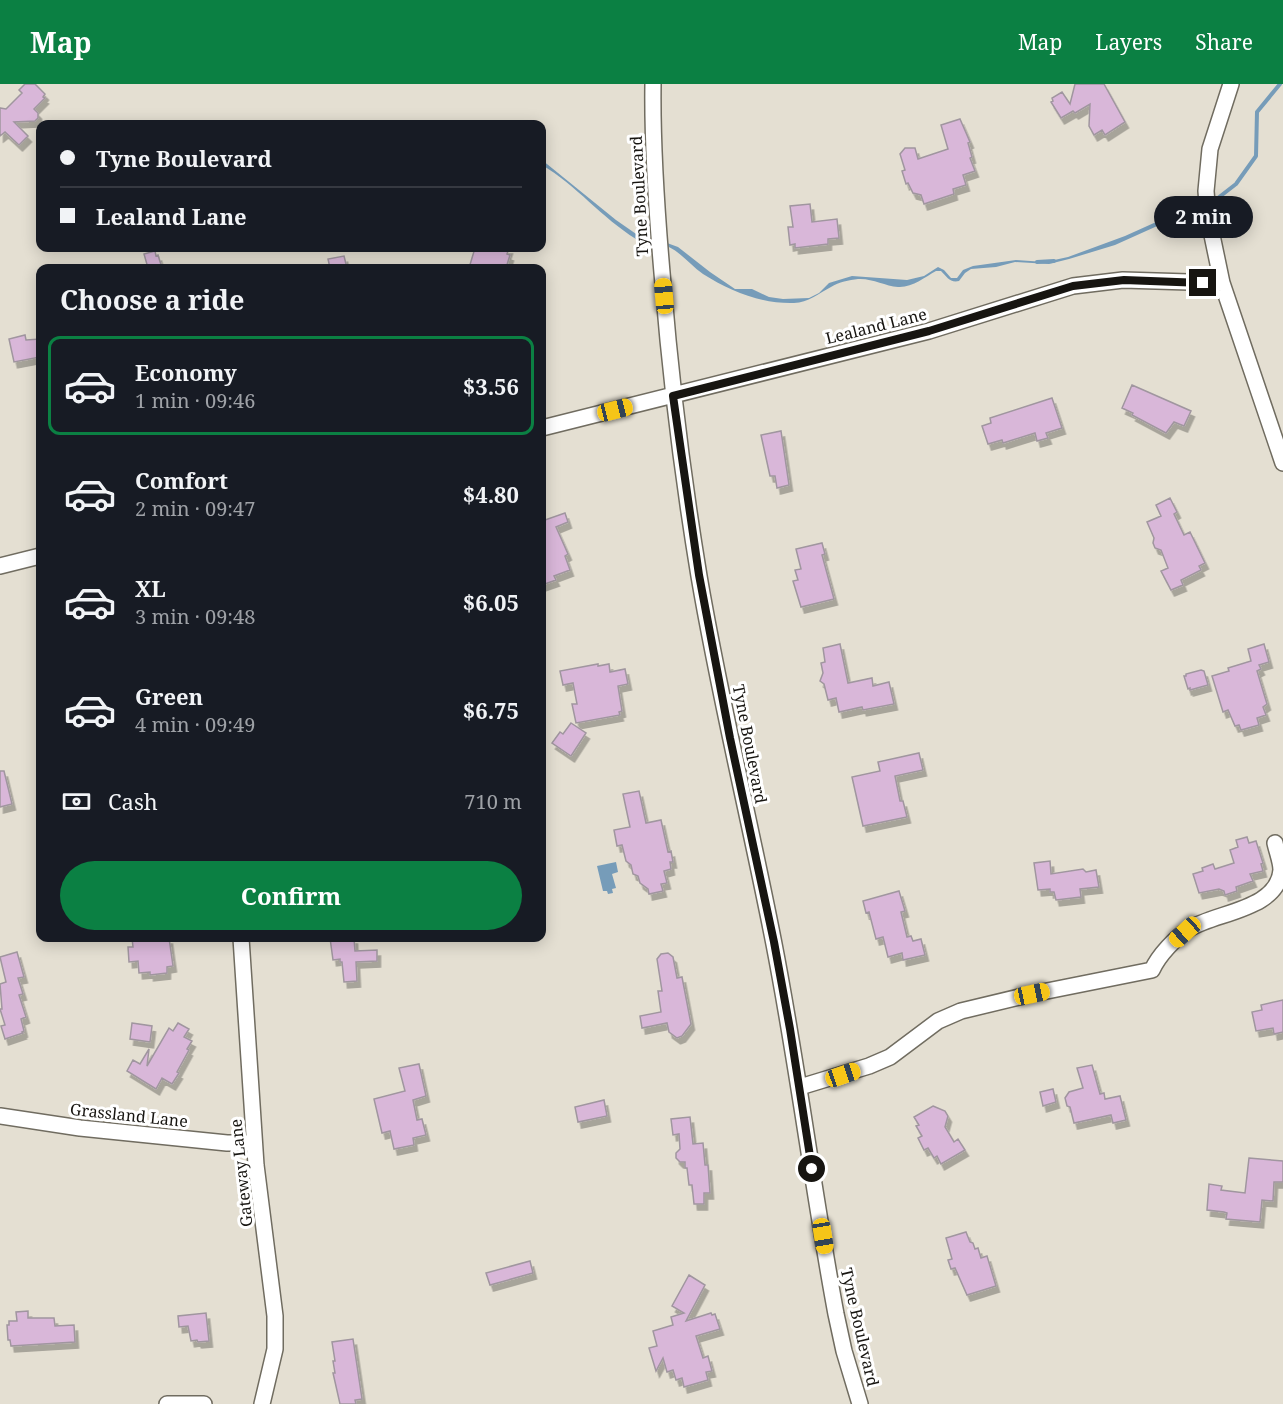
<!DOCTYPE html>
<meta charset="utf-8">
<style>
body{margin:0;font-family:"Noto Serif",serif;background:#242831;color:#f1f3f6;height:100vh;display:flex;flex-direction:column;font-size:22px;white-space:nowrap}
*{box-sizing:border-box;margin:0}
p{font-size:20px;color:#9ea1a6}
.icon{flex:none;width:33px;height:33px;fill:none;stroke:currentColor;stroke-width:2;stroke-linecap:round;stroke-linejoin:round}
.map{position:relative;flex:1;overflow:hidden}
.panel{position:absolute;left:36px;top:180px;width:510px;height:678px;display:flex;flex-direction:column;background:#171b24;border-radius:12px;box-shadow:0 3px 15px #0003}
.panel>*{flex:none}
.top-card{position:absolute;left:36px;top:36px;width:510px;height:132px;border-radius:12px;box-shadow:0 3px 15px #0003;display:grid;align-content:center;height:132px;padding:0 24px;background:#171b24}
.end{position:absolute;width:27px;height:27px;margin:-14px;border:8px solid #171511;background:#fff;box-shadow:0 0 0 3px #fff}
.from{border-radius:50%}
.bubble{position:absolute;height:42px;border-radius:21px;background:#171b24;box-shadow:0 3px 15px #0003;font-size:20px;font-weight:700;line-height:42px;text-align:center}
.car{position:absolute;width:18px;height:36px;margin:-18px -9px;border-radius:8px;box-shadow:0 0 4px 2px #0007;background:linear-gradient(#f5c518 24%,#345 0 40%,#f5c518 0 76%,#345 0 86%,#f5c518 0)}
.top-card b{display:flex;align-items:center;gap:21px;height:57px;font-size:22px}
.top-card b+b{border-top:2px solid #363941}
.top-card i{width:15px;height:15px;background:#f1f3f6}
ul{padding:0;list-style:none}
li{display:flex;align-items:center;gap:18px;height:99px;margin:0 12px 9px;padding:0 12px;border:3px solid transparent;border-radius:12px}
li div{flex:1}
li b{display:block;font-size:22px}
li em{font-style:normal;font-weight:700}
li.active{border-color:#0b8043}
li>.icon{width:54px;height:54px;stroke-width:1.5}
h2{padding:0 24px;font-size:27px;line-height:72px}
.pay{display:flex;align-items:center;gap:15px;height:66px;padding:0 24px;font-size:22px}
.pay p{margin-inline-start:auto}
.button{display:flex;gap:12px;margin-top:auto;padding:12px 24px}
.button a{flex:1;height:69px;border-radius:36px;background:#0b8043;color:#fff;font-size:24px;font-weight:700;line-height:69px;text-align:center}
header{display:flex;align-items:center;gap:36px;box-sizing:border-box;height:84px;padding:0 30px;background:#0b8043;color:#fff}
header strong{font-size:28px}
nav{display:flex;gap:33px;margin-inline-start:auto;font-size:21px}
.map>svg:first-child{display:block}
.water{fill:#769cb9}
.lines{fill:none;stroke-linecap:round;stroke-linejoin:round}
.stream{stroke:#769cb9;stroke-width:4}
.building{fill:#d9b7d9;stroke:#a0969f;stroke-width:1.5;filter:url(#shadow)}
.minor-casing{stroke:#706c60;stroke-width:18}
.minor{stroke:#fff;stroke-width:15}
.route{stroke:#171511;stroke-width:8}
.labels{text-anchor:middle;stroke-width:6;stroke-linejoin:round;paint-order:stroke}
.street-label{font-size:16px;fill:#171511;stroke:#fff}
</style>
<header>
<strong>Map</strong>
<nav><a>Map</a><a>Layers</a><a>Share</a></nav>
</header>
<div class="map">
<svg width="1283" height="1320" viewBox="0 0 1283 1320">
<defs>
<filter id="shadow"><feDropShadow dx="3.5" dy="6" stdDeviation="0" flood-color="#0004"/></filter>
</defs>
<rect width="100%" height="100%" fill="#e4dfd2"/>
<path class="water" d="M542,76l74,60 23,16 -3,3c-34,-21 -60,-54 -94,-74z
M1194,121l1,4 -80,36 -46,14 -20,5 -34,-2 -19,5 -25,2 -6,4 -6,8c-9,2 -12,-4 -18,-10h-5c-11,6 -24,17 -38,16 -13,-1 -26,-9 -40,-8 -9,1 -19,3 -27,8 -12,6 -23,16 -37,16 -33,1 -64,-12 -91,-29 -13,-9 -21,-21 -36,-28v-3l11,4 32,25 25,17h17l17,8 14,2 26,-1 10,-5 10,-10 23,-7 55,4 17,-4 14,-9 6,3 7,8h6l6,-8 10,-4 43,-6 29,2 23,-5 57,-21z
M616,778l2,10 -6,2 4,14 -4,1 1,4 -5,1 -1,-3h-4l-6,-25z"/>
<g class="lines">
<path class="stream" d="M1218,114l18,-14 20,-28 1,-44 23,-28
M1037,178l17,-1"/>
</g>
<path class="building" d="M25,0h10l10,10 -2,3 2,1 -11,11 4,4v5l-3,3 -21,1 14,14 -9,9 -14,-13 -5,4v-28l6,1 16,-16 -3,-3z
M1075,0h29l21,38 -20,13 -3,-5 -8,5 -5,-9 1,-22 -15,9 -2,-2 -12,7 -10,-16 2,-1 -1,-3 10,-6 8,12z
M960,35l10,23 -2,1 4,14 -2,1 5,13 -12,4 3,10 -13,4 1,5 -30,10 -3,-9 -8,-2 -5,-10 -2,1 -4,-13 3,-1 -5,-16 5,-6h10l3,11 30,-10 -7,-24z
M810,120l2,18 25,-3 2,19 -11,1v5l-33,4v-4l-5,1 -2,-18h5l-3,-21z
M475,164h34l-2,6 3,1 -4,13h-37z
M155,167l1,5 2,-1 4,13h-14l-4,-14z
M344,172l3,12h-17l-2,-9z
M25,251l1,5 14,-1v18l-26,5 -5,-23z
M1132,301l59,26 -7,15 -10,-4 -8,11 -34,-18 1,-2 -11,-5z
M1052,314l10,30 -16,5 2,5 -11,3 -2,-8 -32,10 -1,-3 -14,4 -6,-18 9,-3 -1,-5z
M781,347l8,54 -12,3 -2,-12h-5l-9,-41z
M1170,414l7,14 -3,2 10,21 6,-3 15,31 -6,3 2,4 -20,10 2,5 -12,5 -10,-19 7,-3 -7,-18 -6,-2 -2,-5 1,-5 -7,-16 14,-6 -5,-11z
M565,429l3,9 -12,5 12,27 -3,2 5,14 -16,6 2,4 -14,5v-23l3,-1 -3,-9v-31z
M822,459l3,11 -3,1 12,44 -33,8 -8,-26 5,-1 -3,-10 6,-1 -5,-20z
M840,560l8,39 24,-5 1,8 16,-4 5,22 -31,6 -1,-3 -23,5 -3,-14 -8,2 -4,-16 -4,-3 3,-8 -2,-10 4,-1 -2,-14z
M1264,560l5,18 -10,3 2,4 -4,2 10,33 -4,3 3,8 -9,3 2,7 -18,5 -2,-5 -4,1 -7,-16 -5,2 -11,-36 17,-5 -1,-3 23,-7 -3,-12z
M598,580v2l11,-2 1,8 15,-3 3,15 -10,2 4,25 -3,1 1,3 -44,8 -4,-19h5l-4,-21 -10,2 -3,-14z
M1201,586l3,1 4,14 -18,5v-2l-2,1 -4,-13h2v-2z
M571,639l15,10 -15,23 -19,-13 8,-11 3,2z
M919,669l4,17 -28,6 5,25h3l4,16 -44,9 -11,-49 28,-6 -2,-9z
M0,687h4l8,33 -12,3z
M639,707l7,32 15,-3 7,32 3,-1 2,11h-3l1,7 -7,2 3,12 -6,1 2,7 -14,3 -1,-5 -8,-6 -2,-7 -5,-2 -2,-9 -5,-4 -4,-16 -5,1 -3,-16 16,-3 -7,-33z
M1247,753l2,6 7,-2 7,22 -2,1 2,7 -13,3 3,7 -17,6 1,4 -12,4 -1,-4 -5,-2 -20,4 -6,-19 10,-3 -1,-3 11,-4 2,5 19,-6 -4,-13 8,-3 -2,-7z
M1050,777l1,13 32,-5 3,3 10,-2 3,17 -19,2 1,8 -25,3 -2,-8h-4v-3l-12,1 -4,-27z
M899,807l6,20 -4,1 6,25 4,-1 2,5 8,-2 4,16 -22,5 -1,-7 -14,4 -5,-20 -7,2 -7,-27 -3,1 -3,-12z
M132,854h37l4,28 -6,1v6l-17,2v-3l-11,1 -1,-12 -9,1 -1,-15h5z
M330,854h24l1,13 22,-1v11l-21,1 1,19 -13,1 -2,-20h-2v-3l-7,1z
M17,868l7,25 -6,1 5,16 -4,1 7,22 -5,2 3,12 -2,1 1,1 -18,6 -4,-13 4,-1 -5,-16h2l-2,-25 6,-2 -6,-25z
M668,869l5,4 4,21 5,-1 9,47 -9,12 -5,2 -8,-6 -2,-9 -25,5 -2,-12 21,-4 -3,-21h4l-5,-32 4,-5z
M1283,916v32l-9,2 -1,-6 -17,3 -4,-19 10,-2 -1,-5z
M132,939l20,3 -2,16 -20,-3z
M178,939l11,6 -5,8 8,4 -5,8 2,1 -12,22 2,1 -7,11 -10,-6 -6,11 -29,-18 6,-11 7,4 9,-15 -2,17 22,-38 4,3z
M419,980l7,32 -13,4 4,20 5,-1 4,16 -13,3 1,7 -20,4 -4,-18 -8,2 -8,-34 31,-8 -6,-23z
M1092,981l8,29 4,-1 1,6 15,-3 6,24 -13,3 -2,-8 -37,8 -4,-16 -3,-1 -2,-8 4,-6 14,-4 -6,-20z
M1053,1005l3,13 -13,4 -3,-14z
M604,1016l3,16 -29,6 -3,-15z
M933,1022l12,5 3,5 -3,11 9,15 4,-3 7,11 -24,14 -4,-8 -3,2 -6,-10 -4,2 -6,-12 4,-2 -6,-10 3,-1 -5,-8z
M690,1033l3,27 10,-1 2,22h3l2,28h-6v11h-10l-2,-19h-3l-2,-17h-2v-6h-5l-4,-4v-5l4,-4 -1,-15 -6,1 -2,-16z
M1249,1074l34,3v21h-9l-1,19 -11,-1 -2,22 -34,-3 1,-6 -3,-1 -17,-2 2,-26 13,2 -1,4 24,3z
M966,1148l4,10 3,1 2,6 3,-1 3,10 6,-2 9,30 -29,9 -12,-27 -4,1 -3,-9 4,-1 -6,-21z
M530,1177l3,12 -43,12 -4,-12z
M689,1191l16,10 -19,36 25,-8 1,2 3,-1 5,15 -24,7 7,22 5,-2 4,15 -6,1 2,8 -24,7 -2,-9 -6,2 -3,-10 -6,2 -4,-14 -7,13 -7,-23 8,-2 -4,-15 20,-6 -2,-8 13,-4 -12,-7z
M28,1227v7h26l1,8 19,-1 1,17 -64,4 -1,-6h-2l-1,-15h2v-4h8l-1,-9z
M206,1229l3,28 -11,1 -1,-2 -6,1 -3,-15 -9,1 -1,-11z
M353,1255l9,60 -7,1 1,4h-16l-7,-31h2l-2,-12h2l-3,-19z"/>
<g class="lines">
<defs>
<path id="minor" d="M653,0c-1,67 4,133 10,200 8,98 20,195 36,292 21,124 51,245 75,368 24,123 39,247 62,370l8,37 16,53
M1231,0l-21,65 -4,42 2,25 14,67 61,180
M542,344l387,-97 144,-45 50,-6 99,3
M0,482l40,-10
M241,854l15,227 19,151v33l-13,55
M800,1003l69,-21 21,-9 48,-36 23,-10 71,-17 120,-24c7,-15 23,-32 37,-41 27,-17 89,-19 92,-59 0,-8 -4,-18 -6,-27
M0,1032l80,12 147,15h27
M167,1320h37"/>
</defs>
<use href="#minor" class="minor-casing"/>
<use href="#minor" class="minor"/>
</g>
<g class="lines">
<path class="route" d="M812,1085l-22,-140 -16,-87 -44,-204 -31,-163 -26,-179 256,-65 144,-45 51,-6 79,3"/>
</g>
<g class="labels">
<g class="street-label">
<text transform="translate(639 112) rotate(-93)" y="6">Tyne Boulevard</text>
<text transform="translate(876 242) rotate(-14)" y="6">Lealand Lane</text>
<text transform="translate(750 660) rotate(79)" y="6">Tyne Boulevard</text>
<text transform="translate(129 1031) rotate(6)" y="6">Grassland Lane</text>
<text transform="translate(241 1089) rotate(-96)" y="6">Gateway Lane</text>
<text transform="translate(860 1243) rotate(77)" y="6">Tyne Boulevard</text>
</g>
</g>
</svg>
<i class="end from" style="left:812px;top:1085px"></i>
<i class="end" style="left:1203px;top:199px"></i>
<div class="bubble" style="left:1154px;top:112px;width:99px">2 min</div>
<i class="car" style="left:664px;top:212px;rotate:355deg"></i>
<i class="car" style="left:615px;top:326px;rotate:76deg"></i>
<i class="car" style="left:1185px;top:848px;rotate:228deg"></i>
<i class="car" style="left:1032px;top:910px;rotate:78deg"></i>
<i class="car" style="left:843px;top:991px;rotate:71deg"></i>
<i class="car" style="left:823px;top:1152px;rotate:171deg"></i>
<div class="top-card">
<b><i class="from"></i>Tyne Boulevard</b>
<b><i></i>Lealand Lane</b>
</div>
<section class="panel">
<h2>Choose a ride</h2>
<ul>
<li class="active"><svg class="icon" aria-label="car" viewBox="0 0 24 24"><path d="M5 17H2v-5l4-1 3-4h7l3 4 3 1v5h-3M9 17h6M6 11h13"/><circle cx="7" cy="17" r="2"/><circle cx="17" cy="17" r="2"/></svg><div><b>Economy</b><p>1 min · 09:46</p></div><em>$3.56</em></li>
<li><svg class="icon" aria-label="car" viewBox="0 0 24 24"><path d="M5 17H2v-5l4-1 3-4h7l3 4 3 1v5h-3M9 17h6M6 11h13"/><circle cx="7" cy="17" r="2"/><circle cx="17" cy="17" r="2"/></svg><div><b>Comfort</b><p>2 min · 09:47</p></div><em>$4.80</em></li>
<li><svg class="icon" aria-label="car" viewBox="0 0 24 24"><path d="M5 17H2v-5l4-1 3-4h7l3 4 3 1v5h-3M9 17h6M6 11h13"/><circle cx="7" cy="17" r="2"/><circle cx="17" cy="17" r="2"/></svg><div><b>XL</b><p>3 min · 09:48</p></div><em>$6.05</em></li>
<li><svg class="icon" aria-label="car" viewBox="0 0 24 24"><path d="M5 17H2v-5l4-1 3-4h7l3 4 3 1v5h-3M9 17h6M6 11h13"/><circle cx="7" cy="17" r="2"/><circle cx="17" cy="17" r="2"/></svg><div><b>Green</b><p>4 min · 09:49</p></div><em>$6.75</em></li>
</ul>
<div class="pay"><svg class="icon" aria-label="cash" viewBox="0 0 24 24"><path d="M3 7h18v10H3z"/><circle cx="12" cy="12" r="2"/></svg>Cash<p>710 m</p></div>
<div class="button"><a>Confirm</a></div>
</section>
</div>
